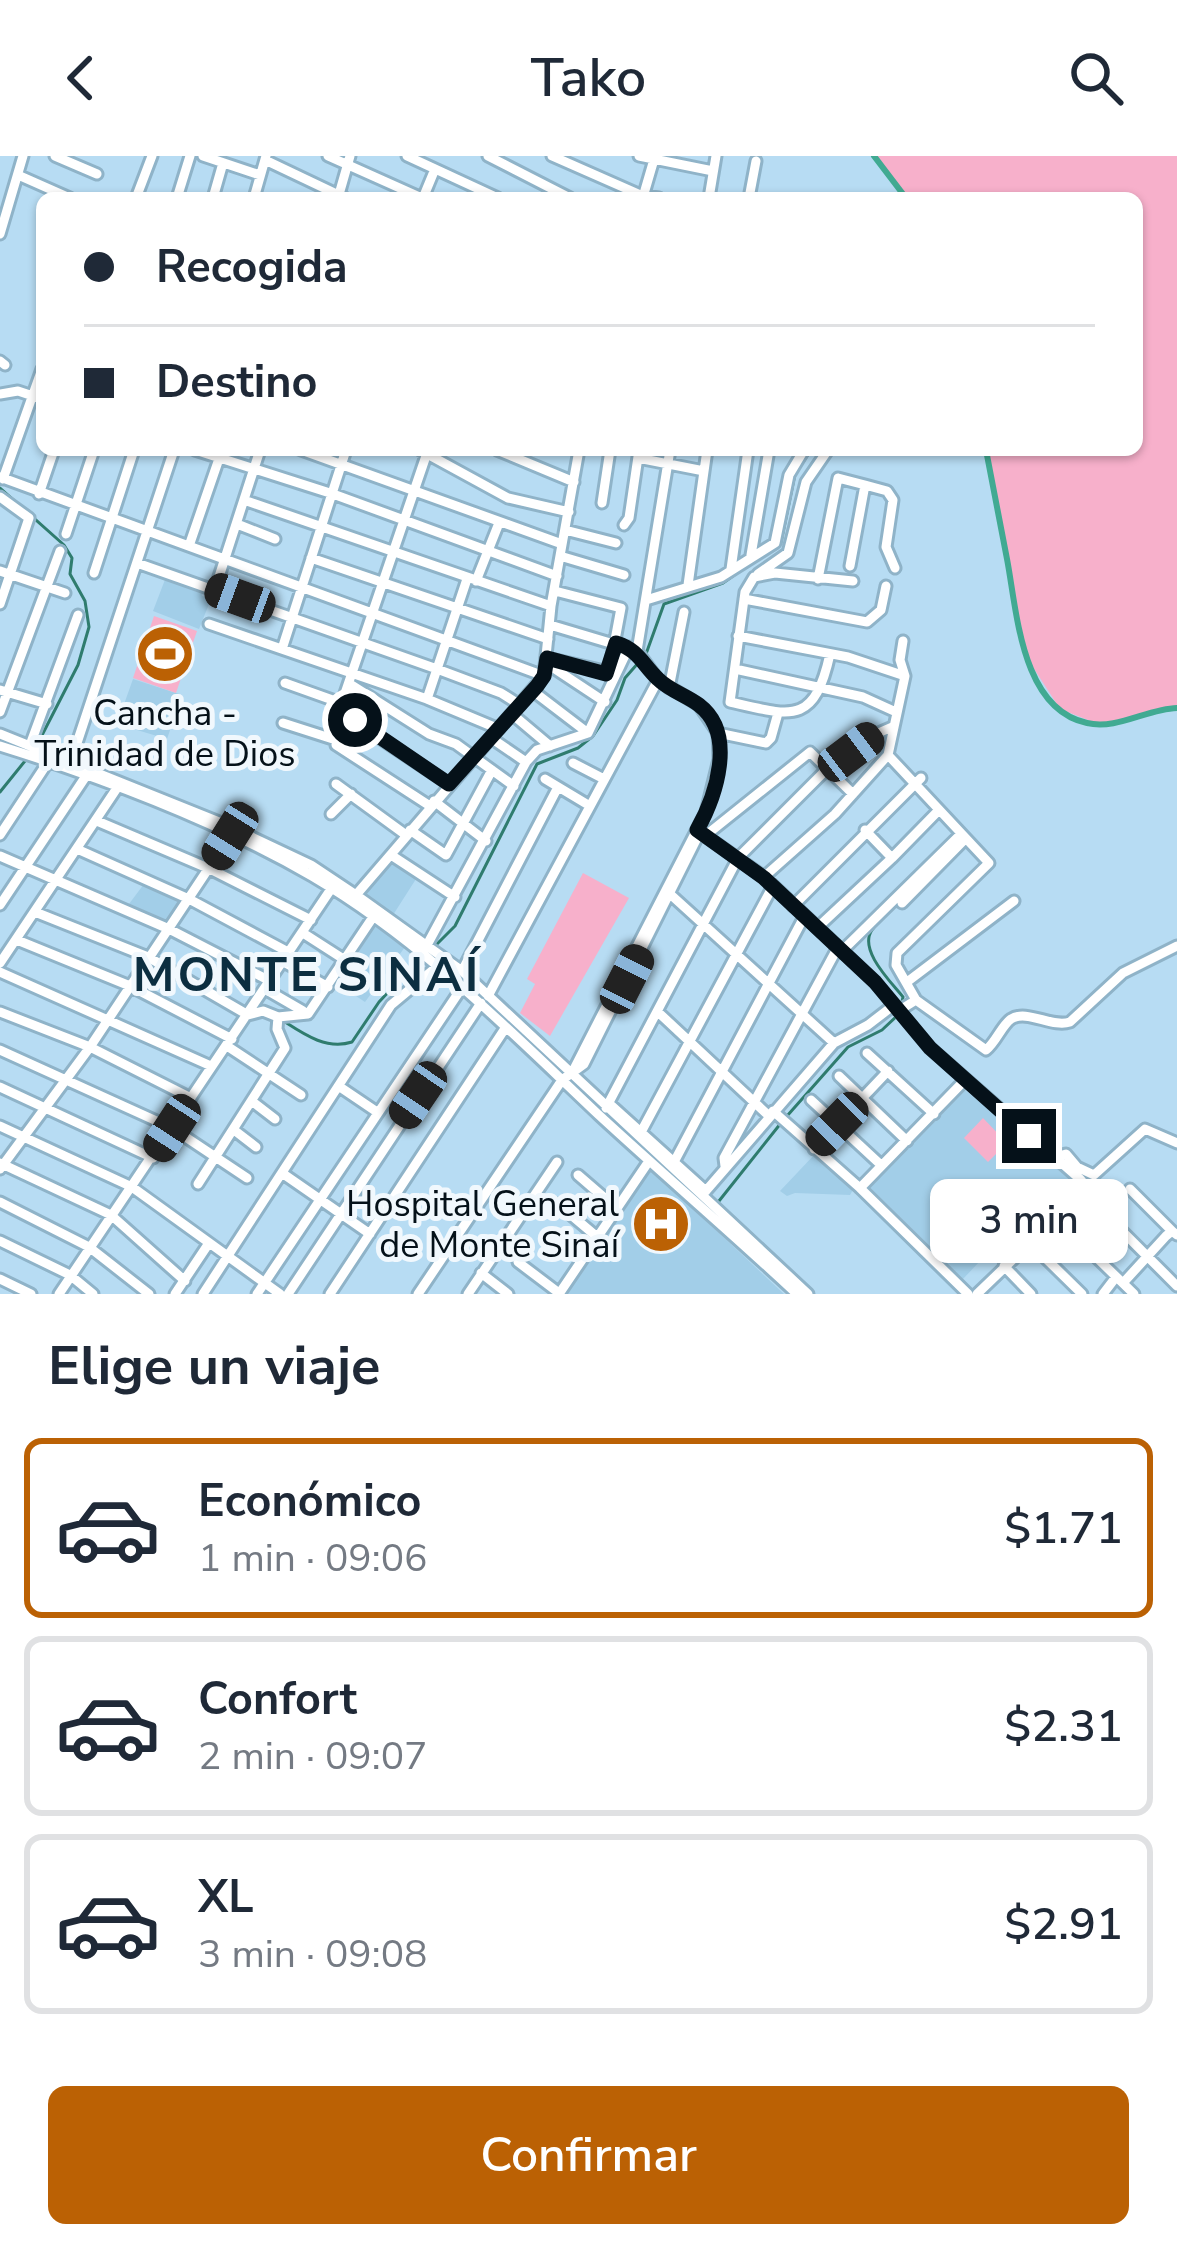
<!DOCTYPE html>
<html lang="es">
<meta charset="utf-8">
<style>
body{margin:0;font-family:"Nunito Sans",sans-serif;background:#f2f2f3;color:#1f2937;height:100vh;display:flex;flex-direction:column;font-size:45px;white-space:nowrap}
*{box-sizing:border-box;margin:0}
p{font-size:39px;color:#747a83}
.icon{flex:none;width:66px;height:66px;fill:none;stroke:currentColor;stroke-width:2;stroke-linecap:round;stroke-linejoin:round}
.map{position:relative;height:1138px;overflow:hidden}
.sheet{display:flex;flex-direction:column;background:#fff;flex:1}
.sheet>*{flex:none}
.guide{position:absolute;left:36px;top:36px;width:1107px;height:264px;border-radius:18px;box-shadow:0 3px 9px #0004;display:grid;align-content:center;height:264px;padding:0 48px;background:#fff}
.end{position:absolute;width:54px;height:54px;margin:-27px;border:15px solid #051119;background:#fff;box-shadow:0 0 0 6px #fff}
.from{border-radius:50%}
.bubble{position:absolute;height:84px;border-radius:18px;background:#fff;box-shadow:0 3px 9px #0004;font-size:39px;font-weight:600;line-height:84px;text-align:center}
.car{position:absolute;width:36px;height:72px;margin:-36px -18px;border-radius:15px;box-shadow:0 0 9px 3px #0007;background:linear-gradient(#222 24%,#8ab4d8 0 40%,#222 0 76%,#8ab4d8 0 86%,#222 0)}
.guide b{display:flex;align-items:center;gap:42px;height:114px;font-size:45px}
.guide b+b{border-top:3px solid #e0e1e3}
.guide i{width:30px;height:30px;background:#1f2937}
ul{padding:0;list-style:none}
li{display:flex;align-items:center;gap:36px;height:180px;margin:0 24px 18px;padding:0 24px;border:6px solid #e0e1e3;border-radius:18px}
li div{flex:1}
li b{display:block;font-size:45px}
li em{font-style:normal;font-weight:600}
li.current{border-color:#bb6104}
li>.icon{width:108px;height:108px;stroke-width:1.5}
h2{padding:0 48px;font-size:54px;line-height:144px}
.button{display:flex;gap:24px;margin-top:auto;padding:24px 48px}
.button a{flex:1;height:138px;border-radius:18px;background:#bb6104;color:#fff;font-size:48px;font-weight:600;line-height:138px;text-align:center}
header{display:flex;justify-content:space-between;align-items:center;height:156px;padding:0 48px;background:#fff;font-size:54px;font-weight:600}
.map>svg:first-child{display:block}
.built{fill:#a2cee8}
.green{fill:#f7b0cb}
.lines{fill:none;stroke-linecap:round;stroke-linejoin:round}
.stream{stroke:#2f7c6e;stroke-width:3}
.canal{stroke:#41aa92;stroke-width:6}
.minor-casing{stroke:#8fb3c8;stroke-width:15}
.minor{stroke:#fff;stroke-width:9}
.route{stroke:#051119;stroke-width:15}
.labels{text-anchor:middle;stroke-width:10;stroke-linejoin:round;paint-order:stroke}
.poi-label{font-size:36px;fill:#051119;stroke:#f1f8fd}
.district-label{font-size:48px;font-weight:bold;letter-spacing:3px;fill:#0c2e40;stroke:#f1f8fd}
</style>
<header><svg class="icon" aria-label="back" viewBox="0 0 24 24"><path d="M15 5l-7 7 7 7"/></svg>Tako<svg class="icon" aria-label="search" viewBox="0 0 24 24"><circle cx="10" cy="10" r="6"/><path d="M15 15l6 6"/></svg></header>
<div class="map">
<svg width="1177" height="1138" viewBox="0 0 1177 1138">
<rect width="100%" height="100%" fill="#b7dcf3"/>
<path class="built" d="M166,421l37,14 -1,5 9,3 -12,30 -46,-18z
M133,523l49,16 -15,44 -50,-15z
M393,706l23,17 -23,36 -28,-22z
M144,728l39,17 -16,24 -41,-17z
M375,770l30,21 -40,55 -27,-18z
M965,934l113,93 -38,36 -23,3 -54,57 -93,-91z
M815,998l39,34 -4,7 -55,-2 -8,3 -7,-5z
M650,1012l118,111 16,15h-219z"/>
<path class="green" d="M874,0h303v553l-79,15 -38,-15 -33,-51 -41,-208h151v-252h-232z
M154,460l43,15 -21,62 -43,-15z
M583,717l46,25 -79,138 -30,-23 15,-29 -8,-5z
M983,962l24,25 -19,19 -24,-24z"/>
<g class="lines">
<path class="stream" d="M0,332l64,57 8,13 -2,16 15,27 4,26 -11,38 -40,78
M0,636l29,-36
M899,745c-8,9 -20,18 -27,29 -14,20 19,52 31,67l-2,9
M432,793l23,-23 82,-162 41,-16 15,-12 24,-36 8,-22 21,-24 18,-50 59,-21 58,-41 14,-68 16,-24
M285,866c20,13 42,28 67,20l27,-40 41,-44
M787,960l61,-69 34,-17 16,-15
M719,1045l62,-78"/>
<path class="canal" d="M874,0l32,42
M986,294c7,36 14,73 21,109 10,52 14,150 80,164 30,7 60,-14 90,-15"/>
<defs>
<path id="minor" d="M55,0l42,18
M203,0l57,19
M328,0l94,42
M407,0l91,42
M488,0l82,42
M552,0l91,40 16,2
M639,0l74,15
M265,4l80,38
M18,19l52,23
M643,41l12,-41
M136,42l16,-42
M177,42l13,-42
M213,42l10,-35
M254,42l12,-42
M338,42l12,-42
M423,42l12,-29
M709,42l7,-42
M749,42l7,-37
M0,78l23,-78
M0,205l5,4
M0,238l18,-3 24,8
M195,294l138,44 224,82
M301,294l261,94
M420,294l88,48 61,14
M428,294l-89,261 -3,34 94,61
M497,294l77,32
M638,302l66,13
M0,321l544,199
M3,323l39,-110
M865,329l22,6 6,9 -7,47 9,21
M39,338l15,-44
M0,341l29,21 -29,86
M244,344l307,106
M602,347l8,-53
M237,368l38,15
M624,369l5,-7 10,-68
M565,374l51,13
M66,378l28,-84
M189,390l33,-96
M751,399l18,-105
M560,400l64,19
M311,402l237,81
M137,407l300,106 64,24 19,12
M731,413l17,-119
M0,415l65,22
M94,417l40,-123
M758,418l30,-21 18,-71 22,-32
M818,423l20,-101 27,7 -15,81
M476,425l23,-58
M688,429l19,-135
M215,433l45,-139
M744,443l123,23 14,-12 5,-24
M646,444l75,-23 54,-34 14,-68 15,-25
M209,468l218,75 72,30
M550,469l87,26 21,29 41,25 19,28 48,10 5,-5 7,-25
M738,480l110,21 57,19
M282,493l64,-199
M637,495l33,-201
M830,498c-16,72 -38,62 -100,48l15,-110 9,-15 21,-4 78,8
M547,502l62,14 12,-64 -66,-17
M546,507l59,39
M735,513l128,28 33,15
M285,527l56,20
M350,528l79,50 27,10 58,42
M669,532l15,-76
M0,534l47,14
M533,535l55,42
M427,543l40,-120
M339,555l110,73
M0,556l60,-161
M512,558l38,32
M283,567l53,17
M0,578l224,90 87,41 45,30 106,76 346,323
M491,582l35,24
M30,589l48,-130
M0,590c103,32 218,76 312,130 109,64 197,154 288,240 65,60 132,117 197,178
M888,599l101,108 -92,90 -1,12 20,35 -16,10
M71,605l103,-311
M573,607l31,16
M545,623l45,27
M336,628l70,51
M434,645l52,40
M331,658l20,-20
M97,665l113,48 101,51
M410,674l36,25 46,-85
M697,674l67,47 111,105 55,66 150,131 5,6 -2,7 94,94
M865,674l27,28 46,-47
M0,679l48,-73
M705,680l105,-84 43,42
M77,693l112,50 101,54
M391,699l64,42
M0,700l169,73 101,52
M764,721l71,-63 53,-59 17,-79 -5,-16 3,-19
M670,738l164,149
M356,739l188,-219 7,-70 28,-156
M902,747l63,-64
M0,749l86,-129
M793,750l128,-128
M35,756l113,45 100,58 15,-4 15,6
M817,772l75,-70
M303,777l42,27
M17,784l113,46 102,53
M427,789l99,-183 11,-12 51,-17 41,-86
M842,795l119,-117
M284,806l44,25
M0,807l117,-175
M462,815l96,-184
M0,816l211,94
M907,826l107,-81
M265,833l38,22
M488,840l170,-316
M916,844l70,50c10,-8 16,-25 25,-31 16,-10 41,9 59,3l53,-49 54,-27
M0,856l90,35 101,51
M659,857l109,102
M227,890l74,49
M0,894l172,78 75,50
M867,897l67,61
M574,913l132,-257 13,-53 -1,-26
M839,920l68,65
M0,931l153,71
M340,931l37,25
M811,944l70,65
M253,946l22,17
M612,950l94,85
M606,952l132,-250 89,-89 49,-35 16,-7
M773,955l87,77 108,106
M0,970l132,61 148,107
M234,974l22,17
M640,978l133,-248
M814,993l74,-78
M1056,1001l10,-3 11,13 17,8 51,-46 32,14
M0,1007l111,52 74,66
M673,1008l131,-247
M725,1010l-1,-8 114,-211
M0,1013l90,-122 140,-211
M282,1017l88,61
M578,1019l37,32
M198,1028l87,-136 -8,-19 1,-12 30,-3 65,-97
M860,1032l104,-107
M1130,1033l42,42
M704,1037l130,-150 34,-18 26,-20
M0,1046l89,45 60,47
M558,1048l38,32
M1057,1063l77,75
M0,1085l70,34 23,19
M1028,1085l54,53
M518,1106l41,31
M1004,1110l27,28
M481,1117l27,21
M0,1123l31,15
M1123,1127l43,-47 6,-5 5,4
M59,1138l272,-405
M175,1138l34,-51
M203,1138l188,-289 48,-40
M257,1138l206,-308
M288,1138l193,-291
M330,1138l176,-267
M418,1138l144,-214 22,-16 113,-226v-8
M468,1138l89,-132
M559,1138l90,-133
M977,1138l106,-102
M1103,1138l13,-17"/>
</defs>
<use href="#minor" class="minor-casing"/>
<use href="#minor" class="minor"/>
</g>
<g class="lines">
<path class="route" d="M355,564l94,64 88,-98 7,-10 3,-18 59,16 10,-31c23,7 26,21 42,36 12,12 28,16 41,26 38,29 17,91 -2,125l67,48 111,104 55,66 99,88"/>
</g>
<defs>
<symbol id="stadium-disc" viewBox="-11 -11 22 22"><circle r="9.5" fill="#bb6104" stroke="#f1f8fd"/><path d="M0-5a6.5 5 0 1 0 0 10a6.5 5 0 1 0 0-10ZM-3.5-1.8h7v3.6h-7Z" fill="#fff"/></symbol>
<symbol id="hospital-disc" viewBox="-11 -11 22 22"><circle r="9.5" fill="#bb6104" stroke="#f1f8fd"/><path d="M-5-5h3v3.5h4V-5h3V5h-3V1.5h-4V5h-3Z" fill="#fff"/></symbol>
</defs>
<g fill-rule="evenodd">
<use href="#stadium-disc" x="132" y="465" width="66" height="66"/>
<use href="#hospital-disc" x="628" y="1035" width="66" height="66"/>
</g>
<g class="labels">
<g class="poi-label">
<text x="165" y="569">Cancha -<tspan x="165" dy="41">Trinidad de Dios</tspan></text>
<text x="619" y="1060" text-anchor="end">Hospital General<tspan x="619" dy="41">de Monte Sinaí</tspan></text>
</g>
<g class="district-label">
<text x="307" y="835">MONTE SINAÍ</text>
</g>
</g>
</svg>
<i class="end from" style="left:355px;top:564px"></i>
<i class="end" style="left:1029px;top:980px"></i>
<div class="bubble" style="left:930px;top:1023px;width:198px">3 min</div>
<i class="car" style="left:240px;top:442px;rotate:290deg"></i>
<i class="car" style="left:851px;top:596px;rotate:53deg"></i>
<i class="car" style="left:230px;top:680px;rotate:212deg"></i>
<i class="car" style="left:627px;top:823px;rotate:27deg"></i>
<i class="car" style="left:418px;top:939px;rotate:214deg"></i>
<i class="car" style="left:837px;top:968px;rotate:224deg"></i>
<i class="car" style="left:172px;top:972px;rotate:213deg"></i>
<div class="guide">
<b><i class="from"></i>Recogida</b>
<b><i></i>Destino</b>
</div>
</div>
<section class="sheet">
<h2>Elige un viaje</h2>
<ul>
<li class="current"><svg class="icon" aria-label="car" viewBox="0 0 24 24"><path d="M5 17H2v-5l4-1 3-4h7l3 4 3 1v5h-3M9 17h6M6 11h13"/><circle cx="7" cy="17" r="2"/><circle cx="17" cy="17" r="2"/></svg><div><b>Económico</b><p>1 min · 09:06</p></div><em>$1.71</em></li>
<li><svg class="icon" aria-label="car" viewBox="0 0 24 24"><path d="M5 17H2v-5l4-1 3-4h7l3 4 3 1v5h-3M9 17h6M6 11h13"/><circle cx="7" cy="17" r="2"/><circle cx="17" cy="17" r="2"/></svg><div><b>Confort</b><p>2 min · 09:07</p></div><em>$2.31</em></li>
<li><svg class="icon" aria-label="car" viewBox="0 0 24 24"><path d="M5 17H2v-5l4-1 3-4h7l3 4 3 1v5h-3M9 17h6M6 11h13"/><circle cx="7" cy="17" r="2"/><circle cx="17" cy="17" r="2"/></svg><div><b>XL</b><p>3 min · 09:08</p></div><em>$2.91</em></li>
</ul>
<div class="button"><a>Confirmar</a></div>
</section>
